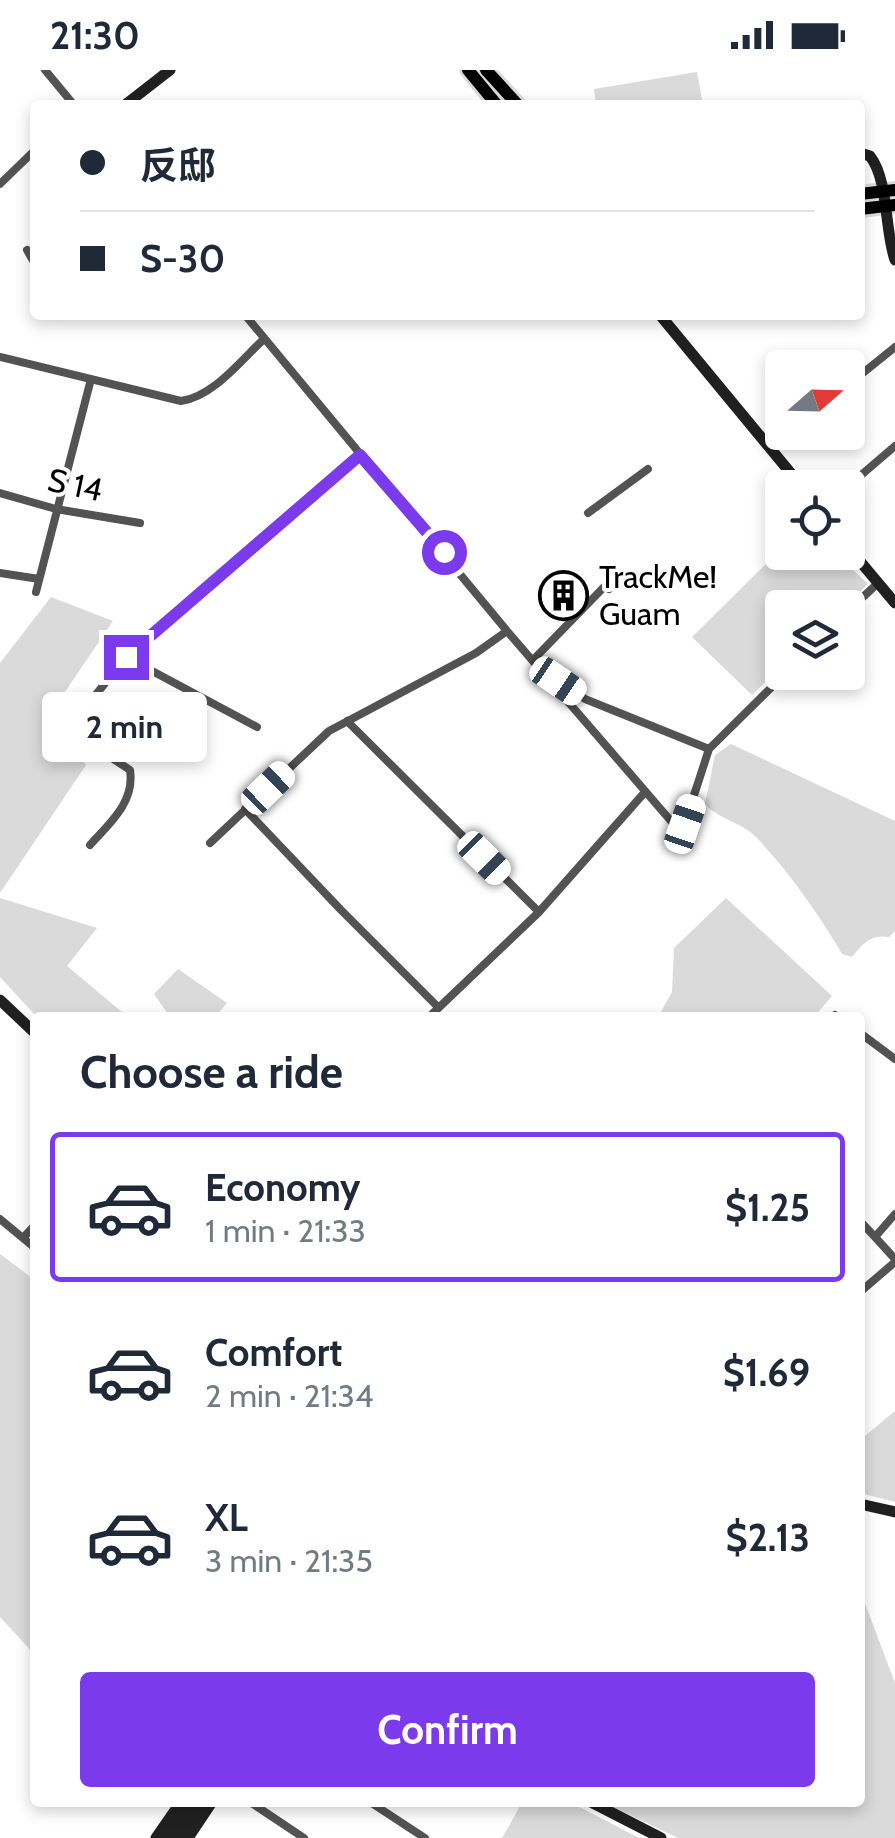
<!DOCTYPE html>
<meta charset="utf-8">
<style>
body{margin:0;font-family:Cabin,"Noto Sans SC",sans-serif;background:#f6f6f7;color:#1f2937;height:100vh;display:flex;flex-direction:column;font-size:38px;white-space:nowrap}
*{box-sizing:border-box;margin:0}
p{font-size:32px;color:#747a83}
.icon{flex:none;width:55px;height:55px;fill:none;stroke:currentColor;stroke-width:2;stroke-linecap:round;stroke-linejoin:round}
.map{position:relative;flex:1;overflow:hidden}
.sheet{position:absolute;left:30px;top:942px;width:835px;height:795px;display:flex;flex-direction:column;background:#fff;border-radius:10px;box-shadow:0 5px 15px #0003}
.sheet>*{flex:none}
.guide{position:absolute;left:30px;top:30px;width:835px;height:220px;border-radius:10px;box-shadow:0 5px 15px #0003;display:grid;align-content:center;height:220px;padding:0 50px;background:#fff}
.needle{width:65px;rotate:70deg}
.tools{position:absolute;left:765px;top:280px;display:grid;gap:20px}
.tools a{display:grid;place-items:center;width:100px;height:100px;border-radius:10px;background:#fff;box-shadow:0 5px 15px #0003;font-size:50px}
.end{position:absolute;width:45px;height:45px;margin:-22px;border:12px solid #7c3aed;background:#fff;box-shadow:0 0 0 5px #fff}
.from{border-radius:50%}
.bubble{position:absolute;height:70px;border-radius:10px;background:#fff;box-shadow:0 5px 15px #0003;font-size:32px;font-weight:700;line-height:70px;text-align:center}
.car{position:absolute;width:30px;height:60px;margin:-30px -15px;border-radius:12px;box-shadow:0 0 8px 2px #0007;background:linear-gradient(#fff 24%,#345 0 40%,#fff 0 76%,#345 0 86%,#fff 0)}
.guide b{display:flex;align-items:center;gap:35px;height:95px;font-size:38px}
.guide b+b{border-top:2px solid #e0e1e3}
.guide i{width:25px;height:25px;background:#1f2937}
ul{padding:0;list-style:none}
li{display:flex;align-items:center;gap:30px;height:150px;margin:0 20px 15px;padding:0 30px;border:5px solid transparent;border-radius:10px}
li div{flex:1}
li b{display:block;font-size:38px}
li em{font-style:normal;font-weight:700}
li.selected{border-color:#7c3aed}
li>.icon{width:90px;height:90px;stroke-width:1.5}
h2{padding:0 50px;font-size:45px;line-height:120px}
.cta{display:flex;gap:20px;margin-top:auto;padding:20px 50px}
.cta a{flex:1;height:115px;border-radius:10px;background:#7c3aed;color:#fff;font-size:40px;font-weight:700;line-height:115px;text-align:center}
.status{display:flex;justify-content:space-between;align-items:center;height:70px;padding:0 50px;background:#fff;direction:ltr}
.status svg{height:28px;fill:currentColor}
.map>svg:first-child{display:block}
.green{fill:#dadada}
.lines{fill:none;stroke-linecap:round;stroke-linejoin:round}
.primary-casing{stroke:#dbdbdb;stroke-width:18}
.street{stroke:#535353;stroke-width:8}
.secondary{stroke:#202020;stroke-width:11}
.primary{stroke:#000;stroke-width:12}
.route{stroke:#7c3aed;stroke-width:12}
.labels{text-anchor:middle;stroke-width:8;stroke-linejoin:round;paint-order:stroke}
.street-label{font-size:32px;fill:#000;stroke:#fff}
.poi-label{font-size:32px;fill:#000;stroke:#fff;text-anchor:start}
</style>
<div class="status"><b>21:30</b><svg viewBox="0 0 49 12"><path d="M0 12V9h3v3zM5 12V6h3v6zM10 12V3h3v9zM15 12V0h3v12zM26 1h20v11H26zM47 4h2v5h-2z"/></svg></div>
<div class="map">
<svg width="895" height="1768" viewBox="0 0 895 1768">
<rect width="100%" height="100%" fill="#fff"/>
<path class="green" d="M697,2l6,33h-107l-2,-16z
M782,478v4l53,1 33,31 -25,23 -61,1v58l-30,29 -60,-58z
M51,527l62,24 -59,87 7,27 25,30 -86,128v-230z
M731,674l164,77v110l-6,6c-18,-3 -26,6 -37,20l-10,-3c-23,-40 -53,-82 -85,-116 -15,-16 -38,-18 -52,-34l10,-49z
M0,828l97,30 -30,38 61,51h-91l-37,-40z
M726,828l106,98 -18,21h-156l14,-25 2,-44z
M178,899l49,34 -12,14h-45l-16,-23z
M0,1184l35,26v375l-35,-38z
M895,1341v91l-35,-9v-53z
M860,1520l35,93v155h-217l-73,-35 255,-1z
M513,1732l59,1 67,35h-137l17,-30z"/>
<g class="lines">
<defs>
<path id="primary" d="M468,0l29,35
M486,0l32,35
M860,124l35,-4
M860,139l35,-4"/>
</defs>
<use href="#primary" class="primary-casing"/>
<path class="street" d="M45,0l29,35
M0,114l35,-34
M27,180l8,14
M245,245l262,316 170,197 8,-5 24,-74 78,-77
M0,287l181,44c32,-4 60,-41 83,-62
M848,315l47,-38
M770,377l18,-15
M846,418l49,-42
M0,423l56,16 84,14
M588,443l60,-44
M0,503l39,6
M36,522l55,-213
M848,541l29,-27
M126,587l131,70
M537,593l-4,-3 72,-74 4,3
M551,605l34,24 124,50
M347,651l192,191
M245,739l96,101 97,97
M210,773l119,-112 147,-78 31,-22
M90,775c20,-22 45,-43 40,-75l-47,-31 -4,-12 11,-25 36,-45 235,-202
M835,945l4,3
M428,948l111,-106 106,-120
M860,963l35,26
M895,1144l-20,23 20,22
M0,1149l35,29
M860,1151l15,16
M23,1168l12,-13
M860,1222l35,-30
M250,1732l54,36
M370,1732l55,36"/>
<path class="secondary" d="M125,35l45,-35
M860,83l10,3c19,25 14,72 25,104
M660,245l143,173
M848,477l47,56
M0,930l35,33
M860,1434l35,8
M591,1732l70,36
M156,1768l25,-36
M167,1768l25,-36
M177,1768l25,-36
M188,1768l24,-36"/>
<use href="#primary" class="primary"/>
</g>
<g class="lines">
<path class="route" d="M126,587l234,-202 84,97"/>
</g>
<defs>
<symbol id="building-ring" viewBox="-11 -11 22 22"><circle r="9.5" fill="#fff" stroke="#000" stroke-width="1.5"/><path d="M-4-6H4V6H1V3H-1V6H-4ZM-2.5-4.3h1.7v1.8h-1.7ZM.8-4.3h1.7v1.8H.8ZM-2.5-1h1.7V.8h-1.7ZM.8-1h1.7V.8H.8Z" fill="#000"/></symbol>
</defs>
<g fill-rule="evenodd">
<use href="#building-ring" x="536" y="498" width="55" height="55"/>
</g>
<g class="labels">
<g class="street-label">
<text transform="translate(75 415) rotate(12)" y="11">S 14</text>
</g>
<g class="poi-label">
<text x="599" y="518">TrackMe!<tspan x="599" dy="37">Guam</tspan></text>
</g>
</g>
</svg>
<div class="tools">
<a><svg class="needle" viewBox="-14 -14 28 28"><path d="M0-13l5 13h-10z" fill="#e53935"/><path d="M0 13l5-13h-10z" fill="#747a83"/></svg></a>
<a><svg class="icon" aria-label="locate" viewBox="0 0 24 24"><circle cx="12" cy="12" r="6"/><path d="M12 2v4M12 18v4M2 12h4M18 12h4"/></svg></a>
<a><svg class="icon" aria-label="layers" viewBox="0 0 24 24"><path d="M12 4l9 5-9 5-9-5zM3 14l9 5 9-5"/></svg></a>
</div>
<i class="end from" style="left:444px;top:482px"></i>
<i class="end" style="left:126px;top:587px"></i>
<div class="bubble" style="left:42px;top:622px;width:165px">2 min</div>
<i class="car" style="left:558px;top:611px;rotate:124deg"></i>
<i class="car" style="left:268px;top:718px;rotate:46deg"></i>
<i class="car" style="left:685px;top:754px;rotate:19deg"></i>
<i class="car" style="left:484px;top:788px;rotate:135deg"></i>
<div class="guide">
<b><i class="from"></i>反邸</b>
<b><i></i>S-30</b>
</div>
<section class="sheet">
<h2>Choose a ride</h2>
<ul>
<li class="selected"><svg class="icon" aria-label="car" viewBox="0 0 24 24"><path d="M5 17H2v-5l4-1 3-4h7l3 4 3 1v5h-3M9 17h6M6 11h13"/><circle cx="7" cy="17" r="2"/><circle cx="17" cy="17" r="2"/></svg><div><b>Economy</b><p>1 min · 21:33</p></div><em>$1.25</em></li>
<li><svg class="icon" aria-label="car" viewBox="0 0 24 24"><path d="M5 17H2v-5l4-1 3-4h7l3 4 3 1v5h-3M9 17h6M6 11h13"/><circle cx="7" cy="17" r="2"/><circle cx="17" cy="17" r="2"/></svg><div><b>Comfort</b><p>2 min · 21:34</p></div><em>$1.69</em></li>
<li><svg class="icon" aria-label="car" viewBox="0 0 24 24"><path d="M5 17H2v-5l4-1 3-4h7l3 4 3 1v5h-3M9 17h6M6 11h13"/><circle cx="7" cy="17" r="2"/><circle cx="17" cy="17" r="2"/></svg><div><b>XL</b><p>3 min · 21:35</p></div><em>$2.13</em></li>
</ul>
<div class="cta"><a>Confirm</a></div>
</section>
</div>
